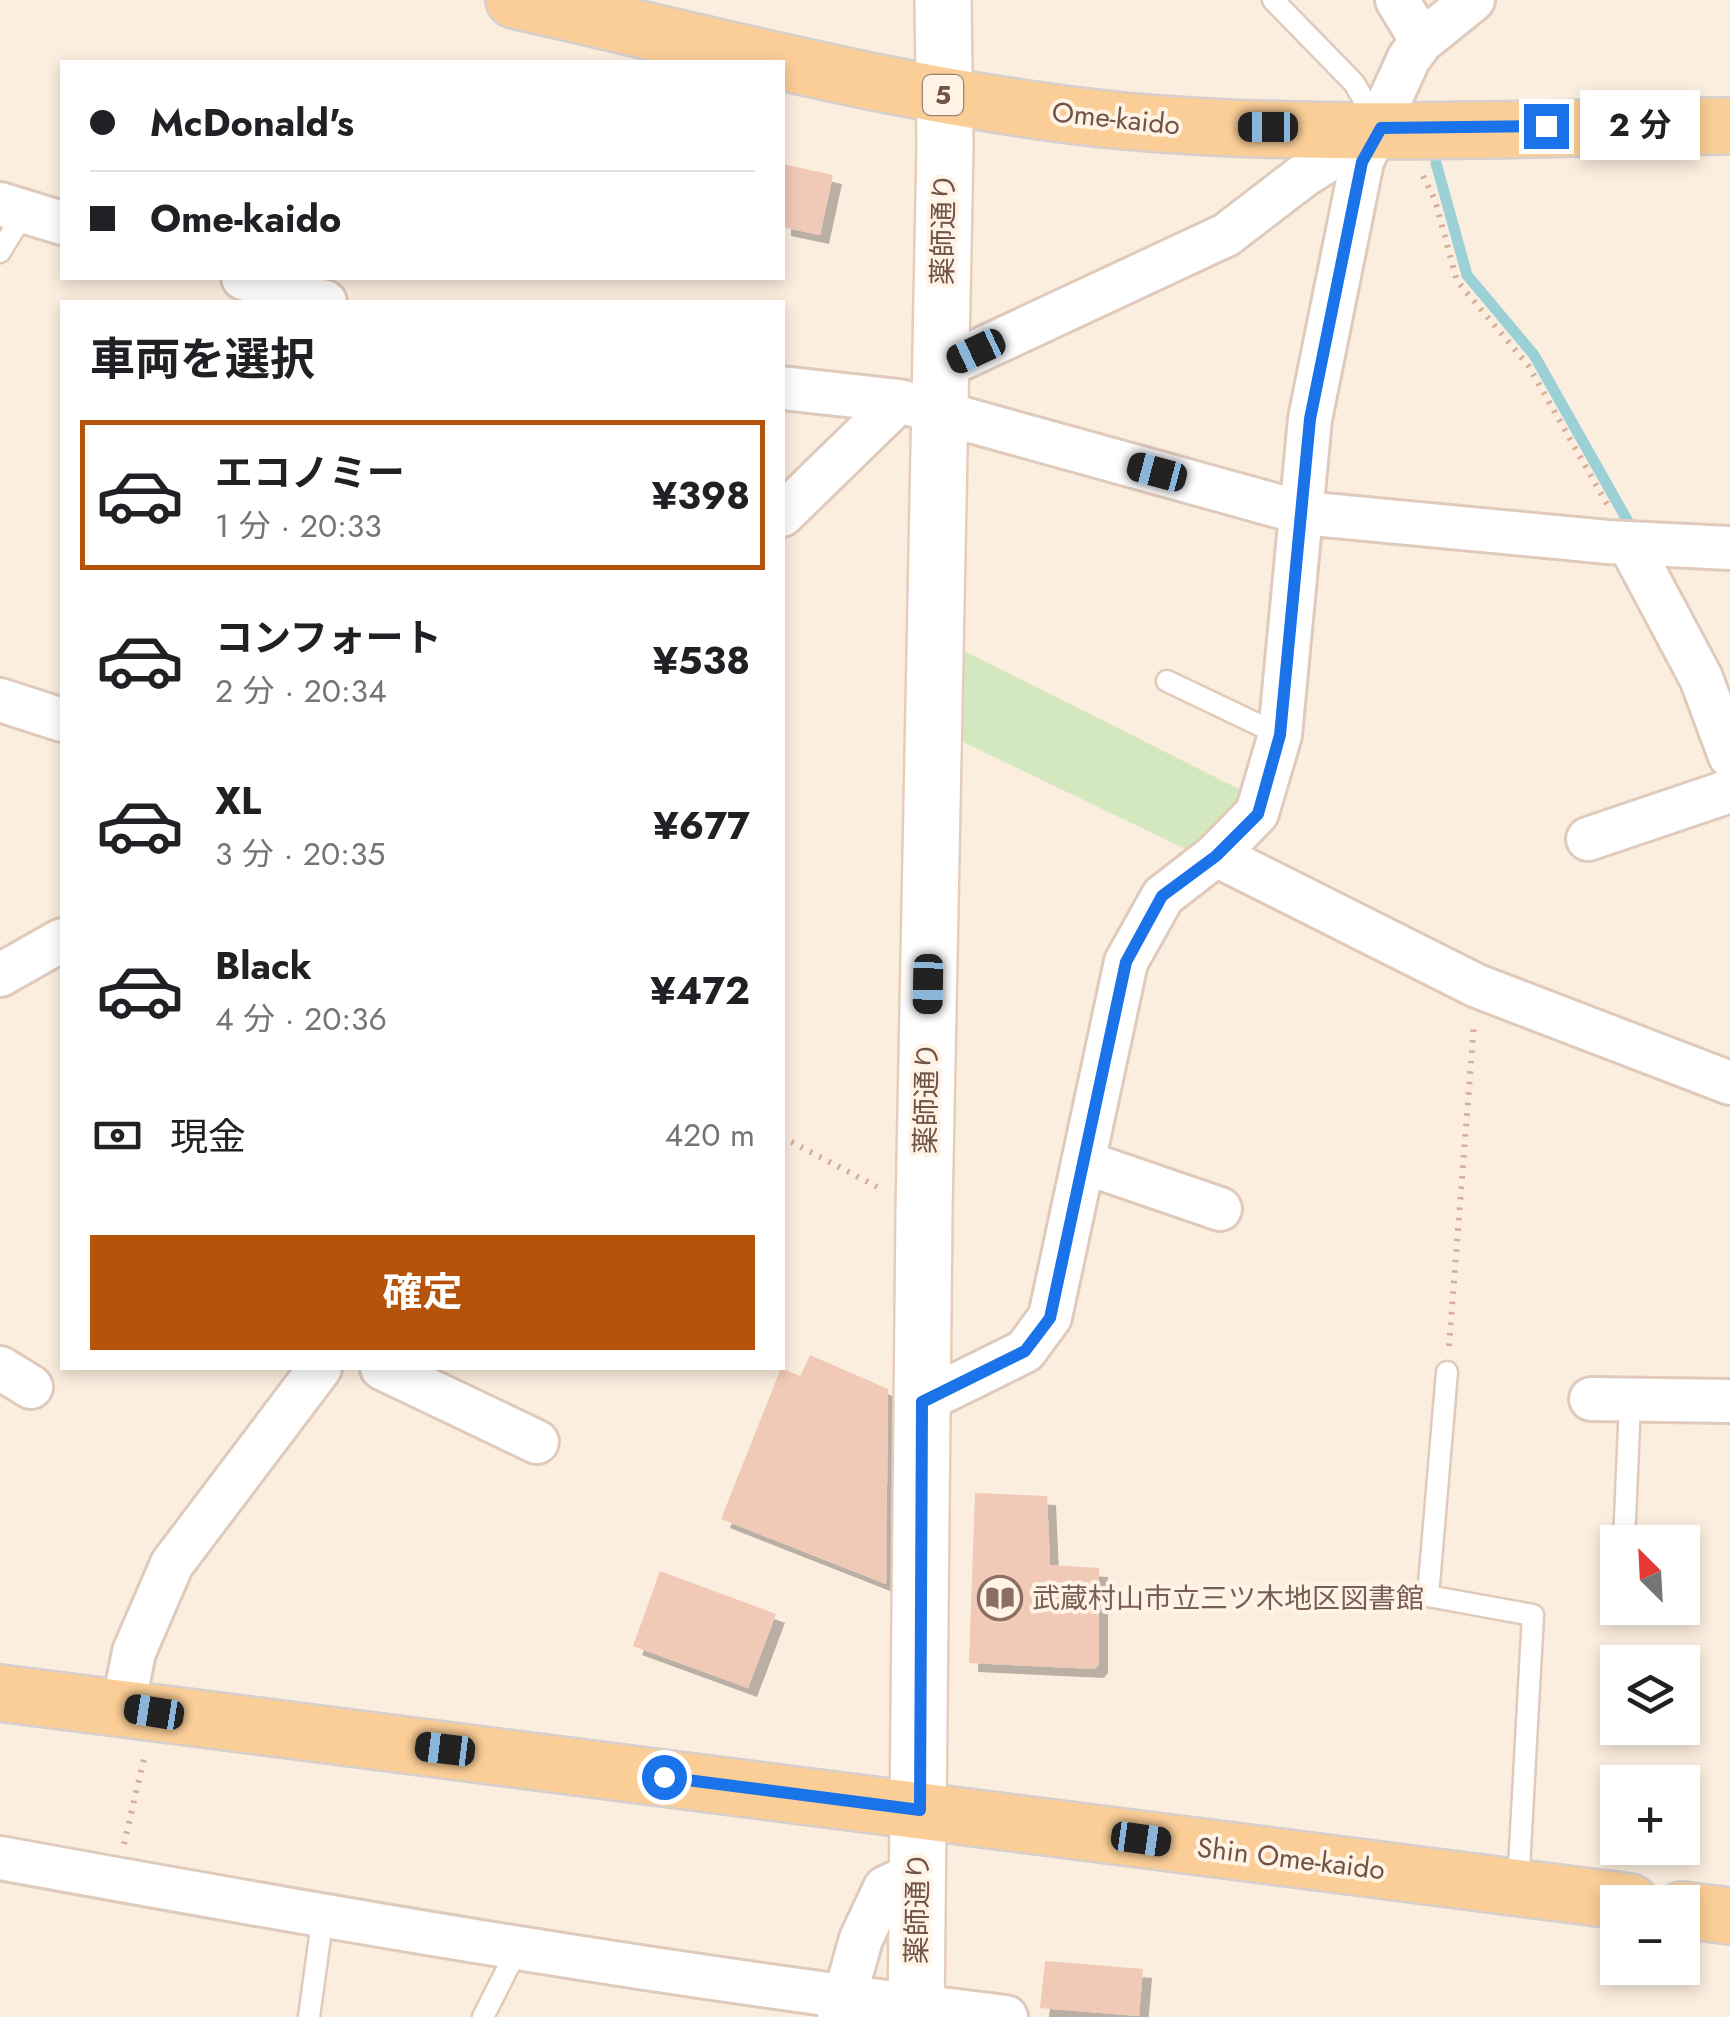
<!DOCTYPE html>
<html lang="ja">
<meta charset="utf-8">
<style>
body{margin:0;font-family:Jost,"Noto Sans JP",sans-serif;background:#f6f6f6;color:#202124;height:100vh;display:flex;flex-direction:column;font-size:38px;white-space:nowrap}
*{box-sizing:border-box;margin:0}
p{font-size:32px;color:#757577}
.icon{flex:none;width:55px;height:55px;fill:none;stroke:currentColor;stroke-width:2;stroke-linecap:round;stroke-linejoin:round}
.map{position:relative;flex:1;overflow:hidden}
.side{position:absolute;left:60px;top:300px;width:725px;height:1070px;display:flex;flex-direction:column;background:#fff;border-radius:0px;box-shadow:0 5px 15px #0003}
.side>*{flex:none}
.banner{position:absolute;left:60px;top:60px;width:725px;height:220px;border-radius:0px;box-shadow:0 5px 15px #0003;display:grid;align-content:center;height:220px;padding:0 30px;background:#fff}
.needle{width:65px;rotate:336deg}
.controls{position:absolute;left:1600px;top:1525px;display:grid;gap:20px}
.controls a{display:grid;place-items:center;width:100px;height:100px;border-radius:0px;background:#fff;box-shadow:0 5px 15px #0003;font-size:50px}
.end{position:absolute;width:45px;height:45px;margin:-22px;border:12px solid #1a73e8;background:#fff;box-shadow:0 0 0 5px #fff}
.from{border-radius:50%}
.bubble{position:absolute;height:70px;border-radius:0px;background:#fff;box-shadow:0 5px 15px #0003;font-size:32px;font-weight:700;line-height:70px;text-align:center}
.car{position:absolute;width:30px;height:60px;margin:-30px -15px;border-radius:12px;box-shadow:0 0 8px 2px #0007;background:linear-gradient(#222 24%,#8ab4d8 0 40%,#222 0 76%,#8ab4d8 0 86%,#222 0)}
.banner b{display:flex;align-items:center;gap:35px;height:95px;font-size:38px}
.banner b+b{border-top:2px solid #e0e0e0}
.banner i{width:25px;height:25px;background:#202124}
ul{padding:0;list-style:none}
li{display:flex;align-items:center;gap:30px;height:150px;margin:0 20px 15px;padding:0 10px;border:5px solid transparent;border-radius:0px}
li div{flex:1}
li b{display:block;font-size:38px}
li em{font-style:normal;font-weight:700}
li.active{border-color:#b45309}
li>.icon{width:90px;height:90px;stroke-width:1.5}
h2{padding:0 30px;font-size:45px;line-height:120px}
.pay{display:flex;align-items:center;gap:25px;height:110px;padding:0 30px;font-size:38px}
.pay p{margin-inline-start:auto}
.action{display:flex;gap:20px;margin-top:auto;padding:20px 30px}
.action a{flex:1;height:115px;border-radius:0px;background:#b45309;color:#fff;font-size:40px;font-weight:700;line-height:115px;text-align:center}
.map>svg:first-child{display:block}
.green{fill:#d3e8be}
.lines{fill:none;stroke-linecap:round;stroke-linejoin:round}
.stream{stroke:#9bd1d6;stroke-width:11}
.building{fill:#f1c9b7;filter:url(#shadow)}
.lane-casing{stroke:#dfcabb;stroke-width:25}
.street-casing{stroke:#dfcabb;stroke-width:48}
.secondary-casing{stroke:#e6ccbb;stroke-width:60}
.primary-casing{stroke:#d7cfcb;stroke-width:60}
.path{stroke:#d5ad9b;stroke-width:6;stroke-dasharray:2.5 8;stroke-linecap:butt}
.lane{stroke:#fff;stroke-width:20}
.street{stroke:#fff;stroke-width:42}
.secondary{stroke:#fff;stroke-width:55}
.primary{stroke:#fbce97;stroke-width:55}
.route{stroke:#1a73e8;stroke-width:12}
.labels{text-anchor:middle;stroke-width:8;stroke-linejoin:round;paint-order:stroke}
.shield{fill:#fff3e5;stroke:#9c8376;stroke-width:2.5}
.shield-label{font-size:25px;font-weight:bold;fill:#715347}
.street-label{font-size:28px;fill:#715347;stroke:#fff3e5}
.education-label{font-size:28px;fill:#785e54;stroke:#fff3e5;text-anchor:start}
</style>
<div class="map">
<svg width="1730" height="2017" viewBox="0 0 1730 2017">
<defs>
<filter id="shadow"><feDropShadow dx="9" dy="9" stdDeviation="0" flood-color="#0004"/></filter>
</defs>
<rect width="100%" height="100%" fill="#fceedf"/>
<path class="green" d="M960,649l287,144 -47,63 -239,-115z"/>
<g class="lines">
<path class="stream" d="M1436,163l31,112 67,80 101,179"/>
</g>
<path class="building" d="M782,164l51,11 -13,60 -38,-8z
M810,1355l78,34 -2,195 -165,-65 60,-151 19,8z
M975,1493l72,3 3,69 49,3v96l-4,5 -126,-6z
M660,1571l116,43 -28,74 -115,-42z
M1045,1961l98,8 -4,47 -99,-8z"/>
<g class="lines">
<defs>
<path id="lane" d="M1273,0l81,83 24,41
M0,252l25,-41
M1167,681l113,54
M1447,1372l-19,224 105,19 -15,271
M1624,1542l6,-139
M309,2017l14,-102
M483,2017l35,-69"/>
<path id="street" d="M1397,0l25,41
M0,204l62,19
M243,278l82,24
M941,368l285,-133 77,-59 77,-48
M782,388l117,13 404,112 305,29 122,6
M782,515l117,-114
M1629,543l72,135 29,78
M0,700l62,20
M1588,839l142,-48
M1216,855l261,131 253,97
M0,975l62,-35
M1083,1162l137,47
M0,1368l31,19
M382,1368l155,74
M1591,1399l139,2
M922,1402l103,-51 25,-34 76,-355 37,-66 53,-41 41,-42 23,-78 30,-316 52,-258 47,-103 13,-17 51,-41
M123,1707l11,-55 38,-88 148,-196
M0,1858c334,61 669,119 1006,159
M839,2017l22,-78 24,-51 32,-15"/>
<path id="secondary" d="M916,2017l8,-805 21,-1066 -2,-146"/>
<path id="primary" d="M514,0c201,45 404,101 610,121 200,18 405,6 606,5
M0,1693l1630,209
M1682,1910l48,6"/>
</defs>
<use href="#lane" class="lane-casing"/>
<use href="#street" class="street-casing"/>
<use href="#secondary" class="secondary-casing"/>
<use href="#primary" class="primary-casing"/>
<path class="path" d="M1423,176l12,24 22,81 71,84 80,141
M782,1137l101,53
M1449,1346l25,-322
M124,1844l21,-90"/>
<use href="#lane" class="lane"/>
<use href="#street" class="street"/>
<use href="#secondary" class="secondary"/>
<use href="#primary" class="primary"/>
</g>
<g class="lines">
<path class="route" d="M664,1777l256,33 2,-408 103,-51 25,-33 76,-356 36,-66 54,-40 42,-42 22,-79 30,-316 52,-257 19,-34 165,-2"/>
</g>
<defs>
<symbol id="library-ring" viewBox="-11 -11 22 22"><circle r="9.5" fill="#fff3e5" stroke="#8d6e63" stroke-width="1.5"/><path d="M-6-4Q-3-5.5-.7-3.5V5Q-3 3-6 4ZM6-4Q3-5.5 .7-3.5V5Q3 3 6 4Z" fill="#8d6e63"/></symbol>
</defs>
<g fill-rule="evenodd">
<use href="#library-ring" x="975" y="1573" width="50" height="50"/>
</g>
<g class="labels">
<rect class="shield" x="923" y="75" width="40" height="40" rx="8"/>
<g class="shield-label">
<text x="943" y="104">5</text>
</g>
<g class="street-label">
<text transform="translate(1116 118) rotate(6)" y="10">Ome-kaido</text>
<text transform="translate(943 229) rotate(-89)" y="10">薬師通り</text>
<text transform="translate(926 1098) rotate(-89)" y="10">薬師通り</text>
<text transform="translate(1291 1858) rotate(7)" y="10">Shin Ome-kaido</text>
<text transform="translate(917 1908) rotate(-89)" y="10">薬師通り</text>
</g>
<g class="education-label">
<text x="1032" y="1608">武蔵村山市立三ツ木地区図書館</text>
</g>
</g>
</svg>
<div class="controls">
<a><svg class="needle" viewBox="-14 -14 28 28"><path d="M0-13l5 13h-10z" fill="#e53935"/><path d="M0 13l5-13h-10z" fill="#757577"/></svg></a>
<a><svg class="icon" aria-label="layers" viewBox="0 0 24 24"><path d="M12 4l9 5-9 5-9-5zM3 14l9 5 9-5"/></svg></a>
<a>+</a>
<a>−</a>
</div>
<i class="end from" style="left:664px;top:1777px"></i>
<i class="end" style="left:1546px;top:126px"></i>
<div class="bubble" style="left:1580px;top:90px;width:120px">2 分</div>
<i class="car" style="left:1268px;top:127px;rotate:270deg"></i>
<i class="car" style="left:976px;top:351px;rotate:245deg"></i>
<i class="car" style="left:1157px;top:472px;rotate:285deg"></i>
<i class="car" style="left:928px;top:984px;rotate:181deg"></i>
<i class="car" style="left:154px;top:1712px;rotate:279deg"></i>
<i class="car" style="left:445px;top:1749px;rotate:277deg"></i>
<i class="car" style="left:1141px;top:1839px;rotate:98deg"></i>
<div class="banner">
<b><i class="from"></i>McDonald's</b>
<b><i></i>Ome-kaido</b>
</div>
<section class="side">
<h2>車両を選択</h2>
<ul>
<li class="active"><svg class="icon" aria-label="car" viewBox="0 0 24 24"><path d="M5 17H2v-5l4-1 3-4h7l3 4 3 1v5h-3M9 17h6M6 11h13"/><circle cx="7" cy="17" r="2"/><circle cx="17" cy="17" r="2"/></svg><div><b>エコノミー</b><p>1 分 · 20:33</p></div><em>¥398</em></li>
<li><svg class="icon" aria-label="car" viewBox="0 0 24 24"><path d="M5 17H2v-5l4-1 3-4h7l3 4 3 1v5h-3M9 17h6M6 11h13"/><circle cx="7" cy="17" r="2"/><circle cx="17" cy="17" r="2"/></svg><div><b>コンフォート</b><p>2 分 · 20:34</p></div><em>¥538</em></li>
<li><svg class="icon" aria-label="car" viewBox="0 0 24 24"><path d="M5 17H2v-5l4-1 3-4h7l3 4 3 1v5h-3M9 17h6M6 11h13"/><circle cx="7" cy="17" r="2"/><circle cx="17" cy="17" r="2"/></svg><div><b>XL</b><p>3 分 · 20:35</p></div><em>¥677</em></li>
<li><svg class="icon" aria-label="car" viewBox="0 0 24 24"><path d="M5 17H2v-5l4-1 3-4h7l3 4 3 1v5h-3M9 17h6M6 11h13"/><circle cx="7" cy="17" r="2"/><circle cx="17" cy="17" r="2"/></svg><div><b>Black</b><p>4 分 · 20:36</p></div><em>¥472</em></li>
</ul>
<div class="pay"><svg class="icon" aria-label="cash" viewBox="0 0 24 24"><path d="M3 7h18v10H3z"/><circle cx="12" cy="12" r="2"/></svg>現金<p>420 m</p></div>
<div class="action"><a>確定</a></div>
</section>
</div>
